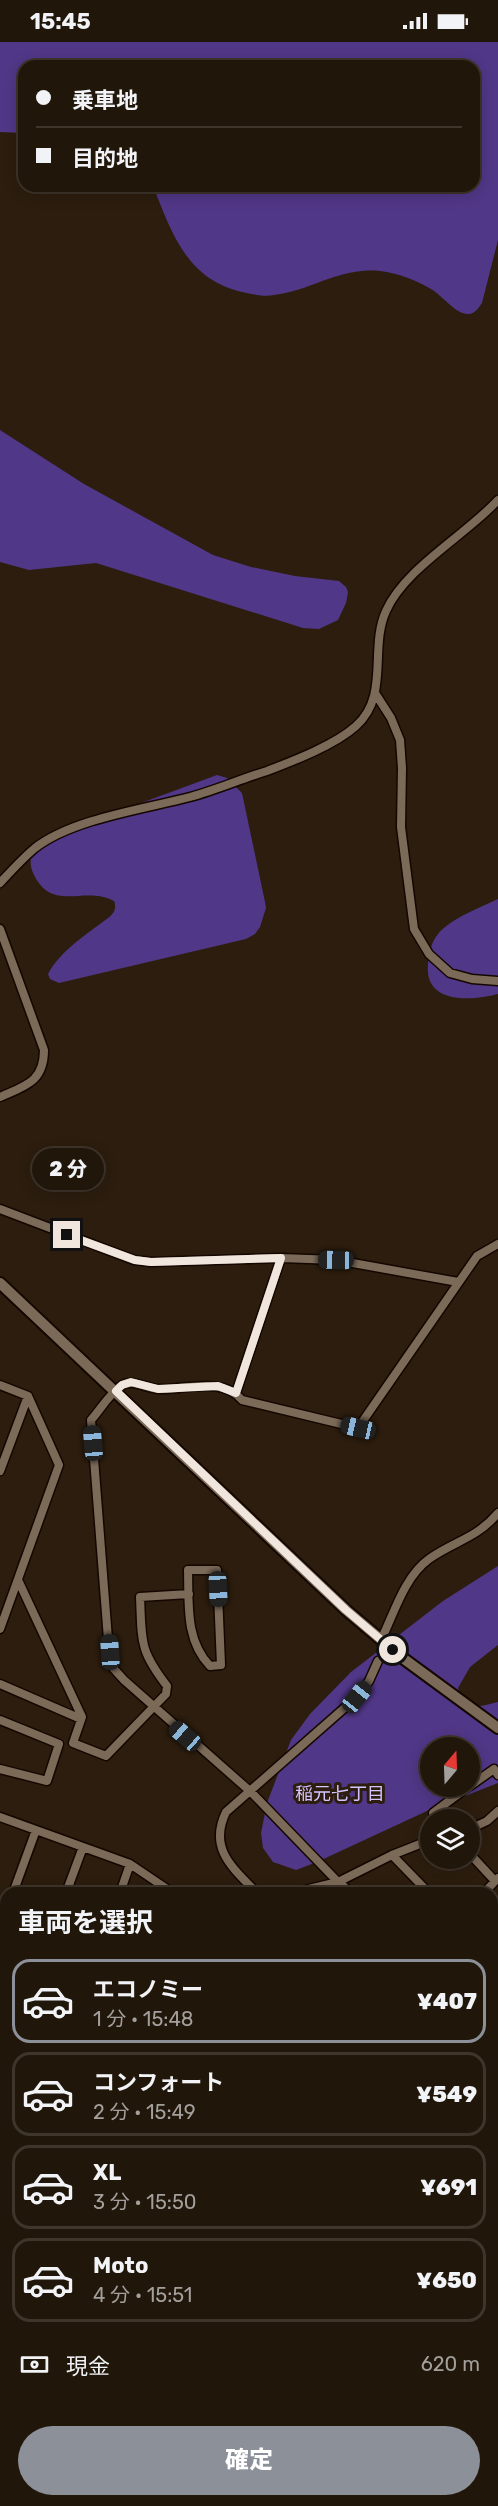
<!DOCTYPE html>
<html lang="ja">
<meta charset="utf-8">
<style>
body{margin:0;font-family:Rubik,"Noto Sans JP",sans-serif;background:#2d2318;color:#f1f3f6;height:100vh;display:flex;flex-direction:column;font-size:22px;white-space:nowrap}
*{box-sizing:border-box;margin:0}
p{font-size:20px;color:#a29f9c}
.icon{flex:none;width:33px;height:33px;fill:none;stroke:currentColor;stroke-width:2;stroke-linecap:round;stroke-linejoin:round}
.map{position:relative;flex:1;overflow:hidden}
.sheet{position:absolute;left:0px;top:1845px;width:498px;height:620px;display:flex;flex-direction:column;background:#21160a;border-radius:18px 18px 0 0;box-shadow:0 3px 15px #0003,0 0 0 2px #3e352b}
.sheet>*{flex:none}
.banner{position:absolute;left:18px;top:18px;width:462px;height:132px;border-radius:18px;box-shadow:0 3px 15px #0003,0 0 0 2px #3e352b;display:grid;align-content:center;height:132px;padding:0 18px;background:#21160a}
.needle{width:39px;rotate:19deg}
.fabs{position:absolute;left:420px;top:1695px;display:grid;gap:12px}
.fabs a{display:grid;place-items:center;width:60px;height:60px;border-radius:50%;background:#21160a;box-shadow:0 3px 15px #0003,0 0 0 2px #3e352b;font-size:30px}
.end{position:absolute;width:27px;height:27px;margin:-14px;border:8px solid #f1e6dd;background:#111;box-shadow:0 0 0 3px #111}
.from{border-radius:50%}
.bubble{position:absolute;height:42px;border-radius:21px;background:#21160a;box-shadow:0 3px 15px #0003,0 0 0 2px #3e352b;font-size:20px;font-weight:800;line-height:42px;text-align:center}
.car{position:absolute;width:18px;height:36px;margin:-18px -9px;border-radius:8px;box-shadow:0 0 4px 2px #0007;background:linear-gradient(#222 24%,#8ab4d8 0 40%,#222 0 76%,#8ab4d8 0 86%,#222 0)}
.banner b{display:flex;align-items:center;gap:21px;height:57px;font-size:22px}
.banner b+b{border-top:2px solid #3e352b}
.banner i{width:15px;height:15px;background:#f1f3f6}
ul{padding:0;list-style:none}
li{display:flex;align-items:center;gap:18px;height:84px;margin:0 12px 9px;padding:0 6px;border:3px solid #3e352b;border-radius:18px}
li div{flex:1}
li b{display:block;font-size:22px}
li em{font-style:normal;font-weight:800}
li.selected{border-color:#8c9099}
li>.icon{width:54px;height:54px;stroke-width:1.5}
h2{padding:0 18px;font-size:27px;line-height:72px}
.pay{display:flex;align-items:center;gap:15px;height:66px;padding:0 18px;font-size:22px}
.pay p{margin-inline-start:auto}
.action{display:flex;gap:12px;margin-top:auto;padding:12px 18px}
.action a{flex:1;height:69px;border-radius:36px;background:#8c9099;color:#fff;font-size:24px;font-weight:800;line-height:69px;text-align:center}
.status{display:flex;justify-content:space-between;align-items:center;height:42px;padding:0 30px;background:#21160a;direction:ltr}
.status svg{height:16px;fill:currentColor}
.map>svg:first-child{display:block}
.green{fill:#392760}
.forest{fill:#513787;fill-rule:evenodd}
.water{fill:#472c7a}
.lines{fill:none;stroke-linecap:round;stroke-linejoin:round}
.minor-casing{stroke:#140700;stroke-width:11}
.tertiary-casing{stroke:#140700;stroke-width:14}
.minor{stroke:#7c6a59;stroke-width:8}
.tertiary{stroke:#7c6a59;stroke-width:10}
.route{stroke:#f1e6dd;stroke-width:8}
.labels{text-anchor:middle;stroke-width:6;stroke-linejoin:round;paint-order:stroke}
.neighbourhood-label{font-size:18px;fill:#d3c5ff;stroke:#2c1d0e}
</style>
<div class="status"><b>15:45</b><svg viewBox="0 0 49 12"><path d="M0 12V9h3v3zM5 12V6h3v6zM10 12V3h3v9zM15 12V0h3v12zM26 1h20v11H26zM47 4h2v5h-2z"/></svg></div>
<div class="map">
<svg width="498" height="2464" viewBox="0 0 498 2464">
<rect width="100%" height="100%" fill="#2c1d0e"/>
<path class="green" d="M0,2116l6,2v62l-6,3z
M252,2459h84l3,5h-98l-1,-2z"/>
<path class="forest" d="M0,0h498v198l-16,63c-3,4 -7,11 -13,11 -13,1 -27,-19 -38,-25 -15,-9 -33,-16 -51,-18 -41,-4 -69,20 -106,24 -10,2 -22,-1 -32,-3 -55,-13 -70,-58 -89,-106h321v-120h-450v67l-24,-1z
M0,388l84,54 129,71 38,12 44,9 44,5 7,6 2,5 -2,11 -8,17 -19,9 -16,-1 -207,-65 -67,7 -29,-8z
M217,733l10,3 15,15 23,109 1,6 -6,19 -5,7 -9,5 -187,44 -9,-4 -2,-5c13,-24 39,-40 60,-56 6,-5 9,-9 6,-17 -30,-16 -61,12 -80,-26 -5,-10 -4,-18 0,-28l80,-34z
M498,857v95c-27,7 -74,10 -70,-30 1,-10 3,-22 10,-30 12,-15 43,-27 60,-35z
M498,1524v79l-28,22 -12,21c5,25 20,19 40,14v81l-71,28 -110,51 -21,8 -23,-8 -10,-14 -2,-15 6,-30 24,-63 19,-26 41,-42 92,-71zM430,1706h40v38h-40z"/>
<path class="water" d="M498,1925v103l-6,-14v-82z"/>
<g class="lines">
<defs>
<path id="minor" d="M375,651l16,25 9,22 2,28 -1,59 13,102 15,25 21,19 22,6 26,2
M0,841c11,-12 23,-25 35,-35 37,-29 109,-39 155,-51 26,-7 51,-18 77,-26 26,-10 68,-26 89,-45 34,-30 13,-78 30,-115 19,-43 80,-76 112,-111
M0,887l44,121c0,32 -19,36 -44,47
M0,1167l134,51 17,2 130,-4 55,2 122,22
M0,1343l28,11 31,69 -59,164
M236,1351l45,-135
M0,1429l28,-75
M188,1528h29l4,95 -11,1c-25,-26 -21,-62 -22,-96z
M18,1538l64,137 -9,26 33,13 60,-62 1,-8c-28,-36 -25,-45 -27,-89l49,-3
M381,1598c13,-26 23,-63 48,-81 25,-18 47,-20 69,-46
M0,1642l81,35
M0,1678l59,24 -12,37 -47,-12
M470,1744l24,-17 4,6
M0,1775l130,47 43,29
M436,1778l-3,-7 36,-27
M470,1787l17,-8 11,-10
M470,1812l25,27
M392,1813l37,38
M338,1840l-87,-90 -127,-112 -10,-11 -5,-17 -18,-232c9,-10 19,-27 31,-35 11,-6 24,3 36,4 27,1 64,-13 84,11l116,28 119,-172 21,-12
M13,1851l23,-63
M66,1851l17,-46
M120,1851l10,-29
M257,1851c-24,-25 -49,-44 -31,-81l131,-115 12,-16 9,-20
M292,1851l46,-11 54,-27 38,-15
M484,1851l14,-15
M0,1886l6,-16
M0,1996l6,2
M0,2032l6,-17
M492,2077l6,5
M492,2099l6,-2
M0,2112l6,2
M492,2144l6,-4
M0,2189l6,-4
M492,2232l6,-6
M0,2294l6,-4
M0,2362l6,22
M0,2427l6,-2
M492,2441l6,2
M26,2458l1,6
M75,2458l2,6
M124,2458l1,6
M172,2458l2,6
M392,2458l4,6
M214,2464l20,-6
M407,2464l6,-6"/>
<path id="tertiary" d="M0,1241l346,327 58,49 94,69
M338,1840l11,11
M492,1895l6,-7
M0,2054l6,3
M0,2245l6,-4
M230,2458l2,6
M467,2464l1,-6"/>
</defs>
<use href="#minor" class="minor-casing"/>
<use href="#tertiary" class="tertiary-casing"/>
<use href="#minor" class="minor"/>
<use href="#tertiary" class="tertiary"/>
</g>
<g class="lines">
<path class="route" d="M67,1193l68,25 16,2 130,-4 -45,135 -18,-7 -60,3 -27,-7 -9,3 -6,6 230,219 47,40"/>
</g>
<g class="labels">
<g class="neighbourhood-label">
<text x="340" y="1758">稲元七丁目</text>
</g>
</g>
</svg>
<div class="fabs">
<a><svg class="needle" viewBox="-14 -14 28 28"><path d="M0-13l5 13h-10z" fill="#e53935"/><path d="M0 13l5-13h-10z" fill="#a29f9c"/></svg></a>
<a><svg class="icon" aria-label="layers" viewBox="0 0 24 24"><path d="M12 4l9 5-9 5-9-5zM3 14l9 5 9-5"/></svg></a>
</div>
<i class="end from" style="left:393px;top:1608px"></i>
<i class="end" style="left:67px;top:1193px"></i>
<div class="bubble" style="left:32px;top:1106px;width:72px">2 分</div>
<i class="car" style="left:336px;top:1218px;rotate:271deg"></i>
<i class="car" style="left:358px;top:1386px;rotate:283deg"></i>
<i class="car" style="left:93px;top:1401px;rotate:355deg"></i>
<i class="car" style="left:218px;top:1547px;rotate:177deg"></i>
<i class="car" style="left:110px;top:1610px;rotate:356deg"></i>
<i class="car" style="left:357px;top:1655px;rotate:39deg"></i>
<i class="car" style="left:185px;top:1694px;rotate:311deg"></i>
<div class="banner">
<b><i class="from"></i>乗車地</b>
<b><i></i>目的地</b>
</div>
<section class="sheet">
<h2>車両を選択</h2>
<ul>
<li class="selected"><svg class="icon" aria-label="car" viewBox="0 0 24 24"><path d="M5 17H2v-5l4-1 3-4h7l3 4 3 1v5h-3M9 17h6M6 11h13"/><circle cx="7" cy="17" r="2"/><circle cx="17" cy="17" r="2"/></svg><div><b>エコノミー</b><p>1 分 · 15:48</p></div><em>¥407</em></li>
<li><svg class="icon" aria-label="car" viewBox="0 0 24 24"><path d="M5 17H2v-5l4-1 3-4h7l3 4 3 1v5h-3M9 17h6M6 11h13"/><circle cx="7" cy="17" r="2"/><circle cx="17" cy="17" r="2"/></svg><div><b>コンフォート</b><p>2 分 · 15:49</p></div><em>¥549</em></li>
<li><svg class="icon" aria-label="car" viewBox="0 0 24 24"><path d="M5 17H2v-5l4-1 3-4h7l3 4 3 1v5h-3M9 17h6M6 11h13"/><circle cx="7" cy="17" r="2"/><circle cx="17" cy="17" r="2"/></svg><div><b>XL</b><p>3 分 · 15:50</p></div><em>¥691</em></li>
<li><svg class="icon" aria-label="car" viewBox="0 0 24 24"><path d="M5 17H2v-5l4-1 3-4h7l3 4 3 1v5h-3M9 17h6M6 11h13"/><circle cx="7" cy="17" r="2"/><circle cx="17" cy="17" r="2"/></svg><div><b>Moto</b><p>4 分 · 15:51</p></div><em>¥650</em></li>
</ul>
<div class="pay"><svg class="icon" aria-label="cash" viewBox="0 0 24 24"><path d="M3 7h18v10H3z"/><circle cx="12" cy="12" r="2"/></svg>現金<p>620 m</p></div>
<div class="action"><a>確定</a></div>
</section>
</div>
